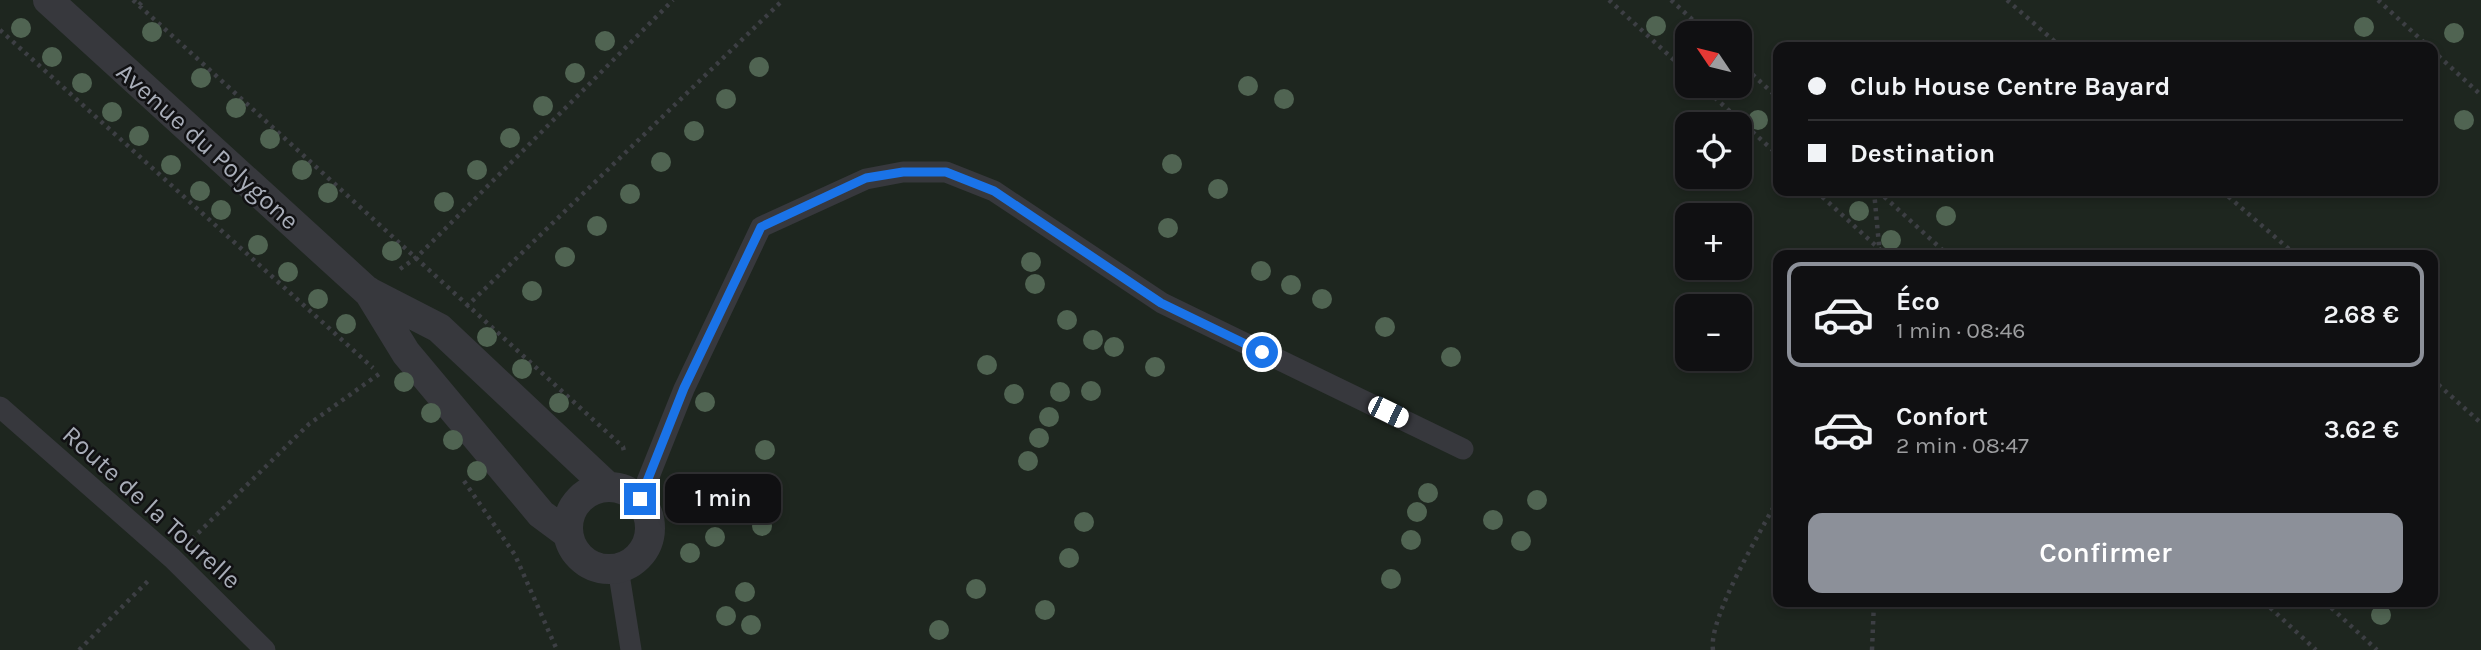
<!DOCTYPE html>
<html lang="fr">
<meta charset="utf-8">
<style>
body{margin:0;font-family:Karla,sans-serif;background:#19191b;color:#f1f3f6;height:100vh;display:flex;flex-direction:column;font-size:26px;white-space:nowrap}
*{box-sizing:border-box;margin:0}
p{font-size:23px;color:#9c9d9f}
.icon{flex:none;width:38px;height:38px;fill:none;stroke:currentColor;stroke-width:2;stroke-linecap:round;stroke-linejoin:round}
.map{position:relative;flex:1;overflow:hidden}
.panel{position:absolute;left:1773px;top:250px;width:665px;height:357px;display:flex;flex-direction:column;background:#101012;border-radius:14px;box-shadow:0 4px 10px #0003,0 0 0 2px #303032}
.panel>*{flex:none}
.hud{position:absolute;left:1773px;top:42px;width:665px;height:154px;border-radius:14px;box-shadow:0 4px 10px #0003,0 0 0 2px #303032;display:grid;align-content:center;height:154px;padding:0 35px;background:#101012}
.needle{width:46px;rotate:305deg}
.fabs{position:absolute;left:1675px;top:21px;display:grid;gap:14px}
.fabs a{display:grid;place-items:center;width:77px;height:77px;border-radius:14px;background:#101012;box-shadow:0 4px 10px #0003,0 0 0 2px #303032;font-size:35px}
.end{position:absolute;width:32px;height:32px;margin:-16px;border:9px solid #1a73e8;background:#fff;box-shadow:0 0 0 4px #fff}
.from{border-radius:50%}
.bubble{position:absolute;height:49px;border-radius:14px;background:#101012;box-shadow:0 4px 10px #0003,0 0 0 2px #303032;font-size:23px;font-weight:600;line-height:49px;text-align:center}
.car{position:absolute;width:21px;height:42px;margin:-21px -10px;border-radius:9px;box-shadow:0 0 5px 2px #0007;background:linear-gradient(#fff 24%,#345 0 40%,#fff 0 76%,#345 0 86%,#fff 0)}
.hud b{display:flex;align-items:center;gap:24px;height:66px;font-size:26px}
.hud b+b{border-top:2px solid #303032}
.hud i{width:18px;height:18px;background:#f1f3f6}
ul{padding:12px 0 0;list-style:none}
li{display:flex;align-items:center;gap:21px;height:105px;margin:0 14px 10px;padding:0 21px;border:4px solid transparent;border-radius:14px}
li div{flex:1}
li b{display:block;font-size:26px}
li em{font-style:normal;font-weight:600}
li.active{border-color:#8c9099}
li>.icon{width:63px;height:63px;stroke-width:1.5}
.cta{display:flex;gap:14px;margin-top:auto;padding:14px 35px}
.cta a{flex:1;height:80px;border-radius:14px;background:#8c9099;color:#fff;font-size:28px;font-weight:600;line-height:80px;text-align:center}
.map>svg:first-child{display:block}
.green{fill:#1e261f;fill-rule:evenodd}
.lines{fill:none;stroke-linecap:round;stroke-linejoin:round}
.path{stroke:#3d3f44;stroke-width:4.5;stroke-dasharray:3.5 5;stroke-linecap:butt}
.service{stroke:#37383d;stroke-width:21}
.pedestrian{stroke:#37383d;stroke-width:30}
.tree{fill:#506452}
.route{stroke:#1a73e8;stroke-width:9}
.labels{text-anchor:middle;stroke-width:5;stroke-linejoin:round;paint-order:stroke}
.street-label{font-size:26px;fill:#a8adb8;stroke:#111113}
</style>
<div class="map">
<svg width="2481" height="650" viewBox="0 0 2481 650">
<rect width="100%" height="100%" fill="#161618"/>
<path class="green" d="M0,0h2481v650h-2481zM1687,33h53v53h-53zM1778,47h654v144h-654zM1687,124h53v53h-53zM1687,215h53v53h-53zM1778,256h654v346h-654zM1687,306h53v53h-53z"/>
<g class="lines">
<path class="path" d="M133,0l477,435 13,12 2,8
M1609,0l78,72
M1671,0l36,33
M2007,0l54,47
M2378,0l51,47
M139,5l5,-5
M0,30l373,338
M2432,50l49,45
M1740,63l38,35
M1702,86l76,69
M1816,191l71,65
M1874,191l6,65
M1878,191l71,65
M2222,191l75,65
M400,269l17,-12 256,-257
M466,307l317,-307
M2432,379l49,44
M464,481l51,74 42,95
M192,539l117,-115 70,-50
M2264,602l52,48
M2325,602l52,48
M79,650l71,-71
M1713,650c-5,-32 48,-119 65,-151
M1872,650l2,-48"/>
<path class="service" d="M0,407l172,151 93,92
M640,499l44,-110 77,-162 105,-48 37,-7h43l48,19 168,112 301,146
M618,568l13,82"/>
<path class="pedestrian" d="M48,0l319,291 72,37 168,158
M368,291l38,62 135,161 27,20
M568 528a41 41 0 1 1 82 0a41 41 0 1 1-82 0Z"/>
</g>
<g class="tree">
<circle cx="1656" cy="26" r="10"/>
<circle cx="2364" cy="27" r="10"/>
<circle cx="21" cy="28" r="10"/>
<circle cx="152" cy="32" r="10"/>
<circle cx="2454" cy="33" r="10"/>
<circle cx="605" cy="41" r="10"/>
<circle cx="52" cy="57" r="10"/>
<circle cx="759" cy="67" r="10"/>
<circle cx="575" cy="73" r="10"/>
<circle cx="201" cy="78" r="10"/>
<circle cx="82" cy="83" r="10"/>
<circle cx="1248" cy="86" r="10"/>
<circle cx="726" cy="99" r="10"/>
<circle cx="1284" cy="99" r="10"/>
<circle cx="543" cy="106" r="10"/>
<circle cx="236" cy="108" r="10"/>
<circle cx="112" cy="112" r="10"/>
<circle cx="1758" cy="120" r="10"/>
<circle cx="2464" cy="120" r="10"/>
<circle cx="694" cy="131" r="10"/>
<circle cx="139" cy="136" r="10"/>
<circle cx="510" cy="138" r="10"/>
<circle cx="270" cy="139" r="10"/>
<circle cx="661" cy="162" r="10"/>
<circle cx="1172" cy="164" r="10"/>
<circle cx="171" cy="165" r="10"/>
<circle cx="302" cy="170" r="10"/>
<circle cx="477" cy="170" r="10"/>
<circle cx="1218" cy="189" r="10"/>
<circle cx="200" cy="191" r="10"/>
<circle cx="328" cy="193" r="10"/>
<circle cx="630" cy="194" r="10"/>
<circle cx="444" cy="202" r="10"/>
<circle cx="221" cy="210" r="10"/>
<circle cx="1859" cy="211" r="10"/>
<circle cx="1946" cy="216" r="10"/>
<circle cx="597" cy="226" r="10"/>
<circle cx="1168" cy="228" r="10"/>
<circle cx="1891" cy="240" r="10"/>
<circle cx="258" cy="245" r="10"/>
<circle cx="392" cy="251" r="10"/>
<circle cx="565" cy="257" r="10"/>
<circle cx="1031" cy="262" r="10"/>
<circle cx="1261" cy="271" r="10"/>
<circle cx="288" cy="272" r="10"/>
<circle cx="1035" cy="284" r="10"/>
<circle cx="1291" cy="285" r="10"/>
<circle cx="532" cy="291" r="10"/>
<circle cx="318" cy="299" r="10"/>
<circle cx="1322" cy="299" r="10"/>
<circle cx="1067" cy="320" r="10"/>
<circle cx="346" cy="324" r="10"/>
<circle cx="1385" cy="327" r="10"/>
<circle cx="487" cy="337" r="10"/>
<circle cx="1093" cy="340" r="10"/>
<circle cx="1114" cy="347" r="10"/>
<circle cx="1451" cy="357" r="10"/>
<circle cx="987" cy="365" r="10"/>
<circle cx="1155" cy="367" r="10"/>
<circle cx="522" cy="369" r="10"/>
<circle cx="404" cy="382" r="10"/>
<circle cx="1091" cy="391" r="10"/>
<circle cx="1060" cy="392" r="10"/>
<circle cx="1014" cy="394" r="10"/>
<circle cx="705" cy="402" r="10"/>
<circle cx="559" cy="403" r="10"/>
<circle cx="431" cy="413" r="10"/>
<circle cx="1049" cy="417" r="10"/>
<circle cx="1039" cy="438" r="10"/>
<circle cx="453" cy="440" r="10"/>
<circle cx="765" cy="450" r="10"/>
<circle cx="1028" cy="461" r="10"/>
<circle cx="477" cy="471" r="10"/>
<circle cx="698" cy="482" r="10"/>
<circle cx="1428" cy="493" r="10"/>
<circle cx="1537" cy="500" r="10"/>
<circle cx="1417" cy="512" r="10"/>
<circle cx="1493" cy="520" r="10"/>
<circle cx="1084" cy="522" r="10"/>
<circle cx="762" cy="526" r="10"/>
<circle cx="715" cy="537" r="10"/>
<circle cx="1411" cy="540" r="10"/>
<circle cx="1521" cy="541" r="10"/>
<circle cx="690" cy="553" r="10"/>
<circle cx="1069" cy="558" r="10"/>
<circle cx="1391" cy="579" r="10"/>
<circle cx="976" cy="589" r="10"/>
<circle cx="745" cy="592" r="10"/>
<circle cx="1045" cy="610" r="10"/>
<circle cx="2381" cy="615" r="10"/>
<circle cx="726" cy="616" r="10"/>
<circle cx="751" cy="625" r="10"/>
<circle cx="939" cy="630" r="10"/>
</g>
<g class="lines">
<path class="route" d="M640,499l44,-111 77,-161 105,-49 37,-6h43l48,19 167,112 101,49"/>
</g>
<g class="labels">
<g class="street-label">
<text transform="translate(208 146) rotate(42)" y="9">Avenue du Polygone</text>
<text transform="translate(152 507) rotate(42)" y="9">Route de la Tourelle</text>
</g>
</g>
</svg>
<div class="fabs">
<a><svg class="needle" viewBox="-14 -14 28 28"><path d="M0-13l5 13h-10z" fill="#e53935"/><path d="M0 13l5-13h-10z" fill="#9c9d9f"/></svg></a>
<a><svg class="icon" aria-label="locate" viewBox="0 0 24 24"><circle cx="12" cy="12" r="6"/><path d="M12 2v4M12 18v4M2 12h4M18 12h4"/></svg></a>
<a>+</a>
<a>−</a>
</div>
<i class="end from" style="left:1262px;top:352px"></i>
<i class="end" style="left:640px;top:499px"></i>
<div class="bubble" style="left:665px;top:474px;width:116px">1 min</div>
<i class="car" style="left:1388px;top:412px;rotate:116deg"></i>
<div class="hud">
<b><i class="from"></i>Club House Centre Bayard</b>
<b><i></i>Destination</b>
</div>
<section class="panel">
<ul>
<li class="active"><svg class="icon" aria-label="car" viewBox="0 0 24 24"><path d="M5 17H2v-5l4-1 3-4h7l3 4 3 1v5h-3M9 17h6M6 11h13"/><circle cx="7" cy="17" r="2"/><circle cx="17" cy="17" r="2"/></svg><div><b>Éco</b><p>1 min · 08:46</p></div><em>2.68 €</em></li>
<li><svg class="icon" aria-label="car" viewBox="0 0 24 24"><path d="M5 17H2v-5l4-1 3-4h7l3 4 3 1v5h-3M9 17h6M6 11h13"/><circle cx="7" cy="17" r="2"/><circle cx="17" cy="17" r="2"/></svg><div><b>Confort</b><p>2 min · 08:47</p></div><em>3.62 €</em></li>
</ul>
<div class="cta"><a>Confirmer</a></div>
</section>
</div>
